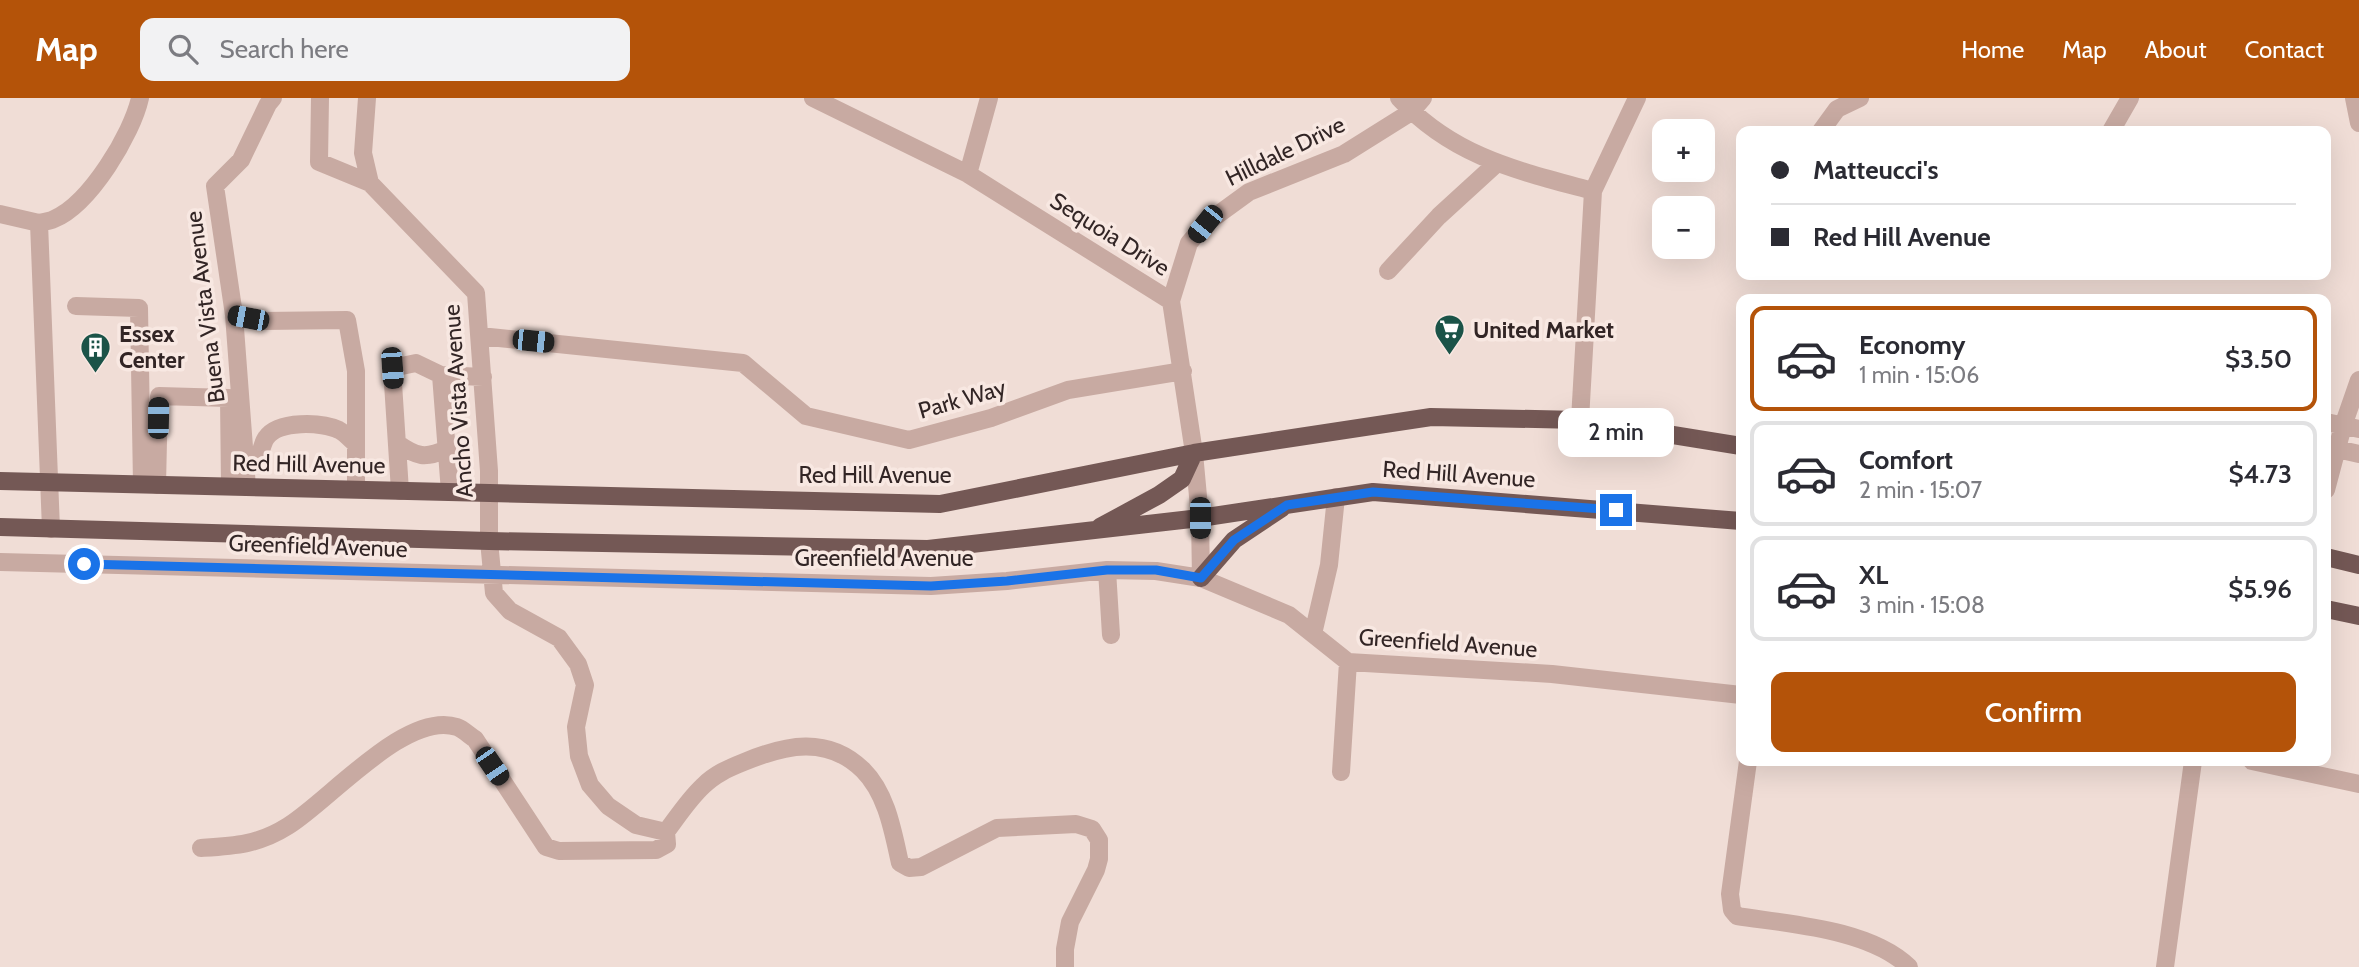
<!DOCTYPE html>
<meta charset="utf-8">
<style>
body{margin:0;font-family:Cabin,sans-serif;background:#f2f2f3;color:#2b2b33;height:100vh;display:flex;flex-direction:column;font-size:26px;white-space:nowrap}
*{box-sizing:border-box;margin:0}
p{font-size:23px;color:#7c7c81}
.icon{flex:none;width:38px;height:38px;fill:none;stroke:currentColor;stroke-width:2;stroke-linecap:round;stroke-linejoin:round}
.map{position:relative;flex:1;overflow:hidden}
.drawer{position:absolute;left:1736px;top:196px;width:595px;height:472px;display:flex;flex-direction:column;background:#fff;border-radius:14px;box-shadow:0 7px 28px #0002}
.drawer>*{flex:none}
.banner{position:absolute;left:1736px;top:28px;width:595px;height:154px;border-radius:14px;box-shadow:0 7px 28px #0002;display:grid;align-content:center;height:154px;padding:0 35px;background:#fff}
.controls{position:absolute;left:1652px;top:21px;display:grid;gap:14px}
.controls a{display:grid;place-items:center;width:63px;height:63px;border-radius:14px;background:#fff;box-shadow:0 7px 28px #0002;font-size:35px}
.end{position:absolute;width:32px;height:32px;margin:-16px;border:9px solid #1a73e8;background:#fff;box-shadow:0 0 0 4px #fff}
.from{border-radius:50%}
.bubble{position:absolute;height:49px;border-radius:14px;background:#fff;box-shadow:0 7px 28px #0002;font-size:23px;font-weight:600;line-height:49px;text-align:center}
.car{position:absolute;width:21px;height:42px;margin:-21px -10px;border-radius:9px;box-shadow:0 0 5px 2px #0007;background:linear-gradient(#222 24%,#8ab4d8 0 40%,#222 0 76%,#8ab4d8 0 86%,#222 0)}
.banner b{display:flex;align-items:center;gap:24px;height:66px;font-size:26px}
.banner b+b{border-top:2px solid #e1e1e2}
.banner i{width:18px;height:18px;background:#2b2b33}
ul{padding:12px 0 0;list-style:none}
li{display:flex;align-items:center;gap:21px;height:105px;margin:0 14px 10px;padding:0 21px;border:4px solid #e1e1e2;border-radius:14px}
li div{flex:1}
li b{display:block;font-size:26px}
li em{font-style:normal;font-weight:600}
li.current{border-color:#b45309}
li>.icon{width:63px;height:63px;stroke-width:1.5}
.cta{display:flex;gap:14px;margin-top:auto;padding:14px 35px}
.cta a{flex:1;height:80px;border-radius:14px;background:#b45309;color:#fff;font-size:28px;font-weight:600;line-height:80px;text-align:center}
header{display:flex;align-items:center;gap:42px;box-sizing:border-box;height:98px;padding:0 35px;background:#b45309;color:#fff}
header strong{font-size:33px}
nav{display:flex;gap:38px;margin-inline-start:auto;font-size:24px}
.search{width:490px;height:63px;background:#f2f2f3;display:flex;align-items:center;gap:18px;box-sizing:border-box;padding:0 24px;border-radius:14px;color:#7c7c81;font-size:26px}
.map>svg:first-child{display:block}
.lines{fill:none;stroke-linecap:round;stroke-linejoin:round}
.minor{stroke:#c8aaa2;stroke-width:18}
.major{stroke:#745855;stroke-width:18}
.route{stroke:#1a73e8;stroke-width:9}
.labels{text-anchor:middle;stroke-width:7;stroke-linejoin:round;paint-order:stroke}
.street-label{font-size:23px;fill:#322525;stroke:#f8e8e2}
.poi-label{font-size:23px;font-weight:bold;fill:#322525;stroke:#f8e8e2;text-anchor:start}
</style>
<header>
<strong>Map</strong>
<div class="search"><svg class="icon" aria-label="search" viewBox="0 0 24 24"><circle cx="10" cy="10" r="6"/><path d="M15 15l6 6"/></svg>Search here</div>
<nav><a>Home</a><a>Map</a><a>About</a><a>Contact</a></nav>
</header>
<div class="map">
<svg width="2359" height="869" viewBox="0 0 2359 869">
<rect width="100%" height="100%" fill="#f0ddd6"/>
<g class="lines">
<path class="minor" d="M320,0l-1,64 51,21
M367,0l-4,55 7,30 106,110 13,178v70l5,52 16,18 49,27 19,26 7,21 -9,42 3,29 11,29 18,21 28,19 30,7c12,-16 23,-33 37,-46 12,-12 26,-18 41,-24 41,-17 83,-27 119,8 24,24 30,62 37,93l9,5 12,-1 76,-39 79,-4 16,5 7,11v19l-3,11 -26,52 -5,27v18
M813,0l155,76 203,127
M1399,0c54,59 120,73 194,93
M2354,0l5,25
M1821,33l16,-22 23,-11
M2111,33l19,-33
M968,76l21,-76
M0,116l39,9 12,306
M39,125c5,-1 11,-2 15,-4 36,-15 78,-85 86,-121
M1388,173l51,-55 58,-53
M76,208l63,2 3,176
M234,217l29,6 84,-1 9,51v118
M480,238l263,27 63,53 103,24 82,-22 77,-28 115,-19
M441,277l42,2
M1580,322l13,-229 44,-93
M2326,324l33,7
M397,345c20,14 28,16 50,6
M2337,351l22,5
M246,358l14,-3c2,-4 3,-11 6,-15 12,-18 56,-16 73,-8 6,3 12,10 17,14
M157,387l2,-89 70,2 1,88
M247,389l-13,-172 -19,-129 26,-26 27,-56 5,-6
M2326,392l17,-64 16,-46
M400,393l-8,-123 24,-5 25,12 9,117
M0,464l931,24 76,-5 100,-11 49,1 45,7 88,37 59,47 204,12 189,21
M1107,472l4,65
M1201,480l-1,-60 -6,-65 -23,-152 18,-58 16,-19 44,-32 95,-38 67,-42 12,-14
M1313,536l16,-69 7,-68
M1748,663l-18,133 2,16 5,6c52,8 133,13 172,51
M2252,663l107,23
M1341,674l7,-110
M201,750c33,-2 57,-3 87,-22 41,-25 118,-116 169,-99 6,2 13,9 18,12l71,108 13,4 97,-1 11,-6 -1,-12
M2165,869l28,-206"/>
<path class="major" d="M0,383l940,23 254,-51 237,-36 149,3 161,26
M0,429l489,14 439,8 272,-31 173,-26 368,29
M1100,429l59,-32 23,-16 12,-26
M2326,459l33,8
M1201,480l33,-38 48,-32
M2326,511l33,7"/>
</g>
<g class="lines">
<path class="route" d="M84,466l847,22 76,-5 100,-11h49l45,8 33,-38 53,-35 86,-13 243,18"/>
</g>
<defs>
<symbol id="supermarket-pin" viewBox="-11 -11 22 30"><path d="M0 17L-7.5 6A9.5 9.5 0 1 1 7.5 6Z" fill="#1b5348" stroke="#f8e8e2"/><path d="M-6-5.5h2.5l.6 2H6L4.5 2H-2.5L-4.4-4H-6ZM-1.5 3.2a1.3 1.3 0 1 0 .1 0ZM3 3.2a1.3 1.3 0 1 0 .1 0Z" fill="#fff"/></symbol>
<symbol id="building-pin" viewBox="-11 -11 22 30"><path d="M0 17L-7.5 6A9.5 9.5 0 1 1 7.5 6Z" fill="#1b5348" stroke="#f8e8e2"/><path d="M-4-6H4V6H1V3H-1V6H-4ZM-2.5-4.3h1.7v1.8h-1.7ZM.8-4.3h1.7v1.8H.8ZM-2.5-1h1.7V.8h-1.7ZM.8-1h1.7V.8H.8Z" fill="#fff"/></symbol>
</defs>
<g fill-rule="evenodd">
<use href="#supermarket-pin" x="1432" y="214" width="35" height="47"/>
<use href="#building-pin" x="78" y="232" width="35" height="47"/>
</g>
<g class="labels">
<g class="street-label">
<text transform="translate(1285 53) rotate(-26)" y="8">Hilldale Drive</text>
<text transform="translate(1110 136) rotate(32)" y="8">Sequoia Drive</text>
<text transform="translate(205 209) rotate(-97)" y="8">Buena Vista Avenue</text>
<text transform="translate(962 301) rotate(-16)" y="8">Park Way</text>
<text transform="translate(458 303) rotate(-94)" y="8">Ancho Vista Avenue</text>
<text transform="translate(309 366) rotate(1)" y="8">Red Hill Avenue</text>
<text transform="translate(1459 376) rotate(4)" y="8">Red Hill Avenue</text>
<text x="875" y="385">Red Hill Avenue</text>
<text transform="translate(318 448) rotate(2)" y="8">Greenfield Avenue</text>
<text x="884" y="468">Greenfield Avenue</text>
<text transform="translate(1448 545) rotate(4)" y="8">Greenfield Avenue</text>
</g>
<g class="poi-label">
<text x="1473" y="240">United Market</text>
<text x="119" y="244">Essex<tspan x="119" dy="26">Center</tspan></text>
</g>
</g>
</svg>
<div class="controls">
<a>+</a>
<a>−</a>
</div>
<i class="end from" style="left:84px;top:466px"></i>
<i class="end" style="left:1616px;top:412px"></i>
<div class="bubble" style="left:1558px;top:310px;width:116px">2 min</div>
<i class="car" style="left:1205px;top:126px;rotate:219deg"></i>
<i class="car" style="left:248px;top:220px;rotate:281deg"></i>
<i class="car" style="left:533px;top:243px;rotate:96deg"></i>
<i class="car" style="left:392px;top:270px;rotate:176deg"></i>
<i class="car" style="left:158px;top:320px;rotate:1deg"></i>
<i class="car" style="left:1200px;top:420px;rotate:180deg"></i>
<i class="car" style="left:492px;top:668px;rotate:146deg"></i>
<div class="banner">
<b><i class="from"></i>Matteucci's</b>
<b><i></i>Red Hill Avenue</b>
</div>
<section class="drawer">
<ul>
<li class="current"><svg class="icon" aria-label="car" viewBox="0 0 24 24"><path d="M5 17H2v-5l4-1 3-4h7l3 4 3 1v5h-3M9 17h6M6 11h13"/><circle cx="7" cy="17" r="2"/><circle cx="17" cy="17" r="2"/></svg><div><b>Economy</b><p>1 min · 15:06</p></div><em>$3.50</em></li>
<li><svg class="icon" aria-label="car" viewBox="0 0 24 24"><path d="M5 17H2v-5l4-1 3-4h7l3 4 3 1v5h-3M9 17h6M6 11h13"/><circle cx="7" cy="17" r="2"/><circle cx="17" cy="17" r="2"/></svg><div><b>Comfort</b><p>2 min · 15:07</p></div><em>$4.73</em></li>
<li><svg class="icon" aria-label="car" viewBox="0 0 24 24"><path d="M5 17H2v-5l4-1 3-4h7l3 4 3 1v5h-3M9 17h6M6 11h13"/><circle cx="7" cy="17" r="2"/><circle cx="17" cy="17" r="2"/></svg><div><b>XL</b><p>3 min · 15:08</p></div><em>$5.96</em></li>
</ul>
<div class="cta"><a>Confirm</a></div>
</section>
</div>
